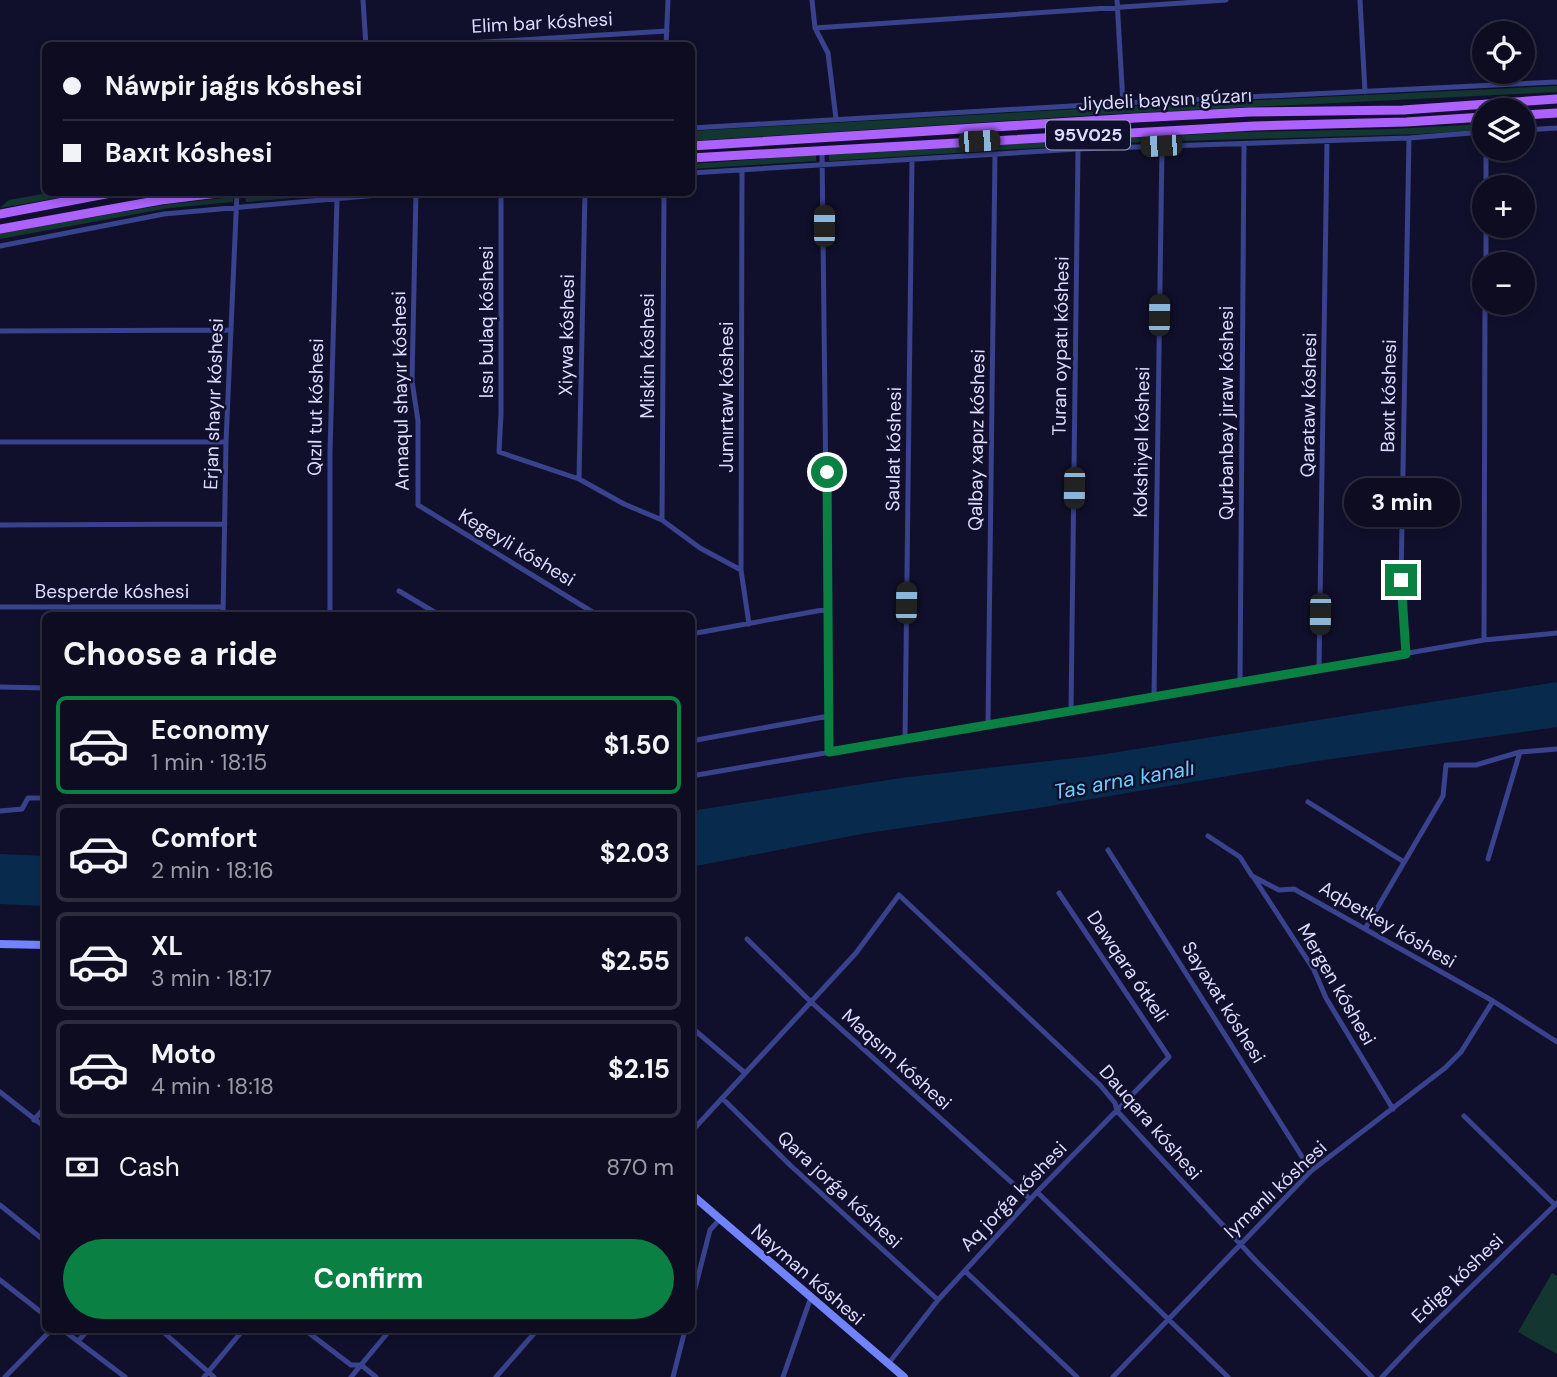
<!DOCTYPE html>
<meta charset="utf-8">
<style>
body{margin:0;font-family:"DM Sans",sans-serif;background:#16152a;color:#f1f3f6;height:100vh;display:flex;flex-direction:column;font-size:26px;white-space:nowrap}
*{box-sizing:border-box;margin:0}
p{font-size:23px;color:#9a9ba5}
.icon{flex:none;width:38px;height:38px;fill:none;stroke:currentColor;stroke-width:2;stroke-linecap:round;stroke-linejoin:round}
.map{position:relative;flex:1;overflow:hidden}
.panel{position:absolute;left:42px;top:612px;width:653px;height:721px;display:flex;flex-direction:column;background:#0d0c21;border-radius:10px;box-shadow:0 4px 10px #0003,0 0 0 2px #2d2c3f}
.panel>*{flex:none}
.hud{position:absolute;left:42px;top:42px;width:653px;height:154px;border-radius:10px;box-shadow:0 4px 10px #0003,0 0 0 2px #2d2c3f;display:grid;align-content:center;height:154px;padding:0 21px;background:#0d0c21}
.buttons{position:absolute;left:1472px;top:21px;display:grid;gap:14px}
.buttons a{display:grid;place-items:center;width:63px;height:63px;border-radius:50%;background:#0d0c21;box-shadow:0 4px 10px #0003,0 0 0 2px #2d2c3f;font-size:35px}
.end{position:absolute;width:32px;height:32px;margin:-16px;border:9px solid #0b8043;background:#fff;box-shadow:0 0 0 4px #fff}
.from{border-radius:50%}
.bubble{position:absolute;height:49px;border-radius:24px;background:#0d0c21;box-shadow:0 4px 10px #0003,0 0 0 2px #2d2c3f;font-size:23px;font-weight:700;line-height:49px;text-align:center}
.car{position:absolute;width:21px;height:42px;margin:-21px -10px;border-radius:9px;box-shadow:0 0 5px 2px #0007;background:linear-gradient(#222 24%,#8ab4d8 0 40%,#222 0 76%,#8ab4d8 0 86%,#222 0)}
.hud b{display:flex;align-items:center;gap:24px;height:66px;font-size:26px}
.hud b+b{border-top:2px solid #2d2c3f}
.hud i{width:18px;height:18px;background:#f1f3f6}
ul{padding:0;list-style:none}
li{display:flex;align-items:center;gap:21px;height:98px;margin:0 14px 10px;padding:0 7px;border:4px solid #2d2c3f;border-radius:10px}
li div{flex:1}
li b{display:block;font-size:26px}
li em{font-style:normal;font-weight:700}
li.selected{border-color:#0b8043}
li>.icon{width:63px;height:63px;stroke-width:1.5}
h2{padding:0 21px;font-size:32px;line-height:84px}
.pay{display:flex;align-items:center;gap:18px;height:77px;padding:0 21px;font-size:26px}
.pay p{margin-inline-start:auto}
.primary-button{display:flex;gap:14px;margin-top:auto;padding:14px 21px}
.primary-button a{flex:1;height:80px;border-radius:42px;background:#0b8043;color:#fff;font-size:28px;font-weight:700;line-height:80px;text-align:center}
.map>svg:first-child{display:block}
.green{fill:#133630}
.water{fill:#082b4d}
.lines{fill:none;stroke-linecap:round;stroke-linejoin:round}
.street{stroke:#39428d;stroke-width:5}
.secondary{stroke:#7283ff;stroke-width:8}
.primary{stroke:#ad62ff;stroke-width:9}
.route{stroke:#0b8043;stroke-width:9}
.labels{text-anchor:middle;stroke-width:5;stroke-linejoin:round;paint-order:stroke}
.shield{fill:#11102c;stroke:#9e9fc0;stroke-width:2}
.shield-label{font-size:18px;font-weight:bold;fill:#dbdcff}
.street-label{font-size:19px;fill:#dbdcff;stroke:#11102c}
.water-label{font-size:21px;font-style:italic;fill:#69cfff;stroke:#11102c}
</style>
<div class="map">
<svg width="1557" height="1377" viewBox="0 0 1557 1377">
<rect width="100%" height="100%" fill="#11102c"/>
<path class="green" d="M1557,86v6l-445,22 -421,27v-10l423,-24z
M1484,124v6l-64,4 -306,9 -285,18v-7l412,-22 151,-3z
M816,155v6l-125,8v-5z
M282,192h72v1l-108,9 -1,-7z
M48,193h38l-86,15 9,-8z
M233,197v5l-64,6 -169,31v-6l169,-29z
M1552,1273l5,3v78l-39,-22z"/>
<path class="water" d="M1557,682v45l-240,34 -273,46 -183,27 -170,33v-56l210,-33 192,-22z
M0,854l45,2v50l-45,-2z"/>
<g class="lines">
<path class="street" d="M363,0l3,46
M812,0l3,28 13,25 8,66
M1117,0l6,103
M1360,0l5,92
M815,28l411,-28
M420,46l247,-15
M666,46l2,-46
M691,128l432,-25 434,-21
M1522,130l35,-2
M822,149l7,603
M742,170l-1,400 8,54
M691,173l387,-24 331,-11 75,-6
M1486,187v-38
M416,192l-4,189 6,40v84l181,111
M501,192v222l-2,38 80,27 45,25 38,16 38,28 41,22
M0,246l164,-32 248,-22
M1486,264v-38
M0,331l231,-1
M0,442h226
M579,479l6,-287
M662,520l2,-328
M0,525l225,-1
M399,591l42,25
M0,607h223
M223,616l3,-174 11,-250
M330,616v-164l7,-253
M691,634l137,-25
M1484,640l1,-337
M1406,654l-5,-74 8,-442
M1319,669l8,-528
M1240,682l4,-537
M0,687l46,1
M1154,697l8,-551
M1071,711l7,-562
M988,725l7,-571
M905,740l7,-581
M691,741l138,-25
M691,776l793,-136 73,-7
M1308,802l96,60
M0,811l22,-2 6,-11h18
M1208,836l32,21 12,19 27,14 15,-1 199,112 64,41
M1108,850l203,321
M1488,859l32,-107
M1254,878l60,92 12,28 67,111
M1365,929l78,-133 3,-31h30l44,-13 37,-3
M747,939l63,62 220,198
M691,1027l54,46
M0,1092l46,36
M722,1098l68,67 148,135
M1464,1116l91,89
M34,1120l12,-14
M691,1132l165,-179 43,-58 201,190 15,18 2,8 139,150 116,116
M1037,1192l191,185
M0,1205l46,37
M965,1271l112,106
M0,1280l46,36
M691,1304l19,-74 10,-11
M63,1330l62,47
M161,1330l53,47
M305,1330l46,35h10l15,12
M78,1341l10,-11
M888,1364l50,-64 99,-108 132,-135 -110,-164
M5,1377l46,-47
M204,1377l39,-47
M351,1377l39,-47
M496,1377l41,-47
M673,1377l12,-47
M783,1377l28,-80
M1113,1377l198,-206 134,-103 16,-16 32,-51
M1382,1377l36,-38 139,-136"/>
<path class="secondary" d="M0,944l46,1
M691,1194l213,183"/>
<path class="primary" d="M1522,115l35,-2
M691,146l444,-28 115,-6 153,-2 154,-11
M691,158l563,-32 152,-4 78,-5
M0,214l116,-22
M0,229l161,-29 65,-8"/>
</g>
<g class="lines">
<path class="route" d="M827,472l2,280 577,-98 -5,-74"/>
</g>
<g class="labels">
<rect class="shield" x="1046" y="120.5" width="84" height="29" rx="5"/>
<g class="shield-label">
<text x="1088" y="141">95V025</text>
</g>
<g class="street-label">
<text transform="translate(542 22) rotate(-3)" y="7">Elim bar kóshesi</text>
<text transform="translate(1165 99) rotate(-3)" y="7">Jiydeli baysın gúzarı</text>
<text transform="translate(486 322) rotate(-90)" y="7">Issı bulaq kóshesi</text>
<text transform="translate(566 335) rotate(-89)" y="7">Xiywa kóshesi</text>
<text transform="translate(1060 346) rotate(-89)" y="7">Turan oypatı kóshesi</text>
<text transform="translate(647 356) rotate(-90)" y="7">Miskin kóshesi</text>
<text transform="translate(400 391) rotate(-91)" y="7">Annaqul shayır kóshesi</text>
<text transform="translate(1388 396) rotate(-89)" y="7">Baxıt kóshesi</text>
<text transform="translate(726 397) rotate(-90)" y="7">Jumırtaw kóshesi</text>
<text transform="translate(213 404) rotate(-88)" y="7">Erjan shayır kóshesi</text>
<text transform="translate(1308 405) rotate(-89)" y="7">Qarataw kóshesi</text>
<text transform="translate(315 407) rotate(-89)" y="7">Qızıl tut kóshesi</text>
<text transform="translate(1226 413) rotate(-90)" y="7">Qurbanbay jıraw kóshesi</text>
<text transform="translate(976 440) rotate(-89)" y="7">Qalbay xapız kóshesi</text>
<text transform="translate(1141 442) rotate(-89)" y="7">Kokshiyel kóshesi</text>
<text transform="translate(893 449) rotate(-89)" y="7">Saulat kóshesi</text>
<text transform="translate(517 547) rotate(31)" y="7">Kegeyli kóshesi</text>
<text x="112" y="598">Besperde kóshesi</text>
<text transform="translate(1388 924) rotate(30)" y="7">Aqbetkey kóshesi</text>
<text transform="translate(1128 966) rotate(56)" y="7">Dawqara ótkeli</text>
<text transform="translate(1337 984) rotate(60)" y="7">Mergen kóshesi</text>
<text transform="translate(1224 1002) rotate(58)" y="7">Sayaxat kóshesi</text>
<text transform="translate(897 1059) rotate(42)" y="7">Maqsım kóshesi</text>
<text transform="translate(1151 1122) rotate(49)" y="7">Dauqara kóshesi</text>
<text transform="translate(840 1189) rotate(43)" y="7">Qara jorǵa kóshesi</text>
<text transform="translate(1275 1189) rotate(-43)" y="7">Iymanlı kóshesi</text>
<text transform="translate(1013 1196) rotate(-46)" y="7">Aq jorǵa kóshesi</text>
<text transform="translate(808 1274) rotate(41)" y="7">Nayman kóshesi</text>
<text transform="translate(1457 1278) rotate(-44)" y="7">Edige kóshesi</text>
</g>
<g class="water-label">
<text transform="translate(1124 780) rotate(-10)" y="7">Tas arna kanalı</text>
</g>
</g>
</svg>
<div class="buttons">
<a><svg class="icon" aria-label="locate" viewBox="0 0 24 24"><circle cx="12" cy="12" r="6"/><path d="M12 2v4M12 18v4M2 12h4M18 12h4"/></svg></a>
<a><svg class="icon" aria-label="layers" viewBox="0 0 24 24"><path d="M12 4l9 5-9 5-9-5zM3 14l9 5 9-5"/></svg></a>
<a>+</a>
<a>−</a>
</div>
<i class="end from" style="left:827px;top:472px"></i>
<i class="end" style="left:1401px;top:580px"></i>
<div class="bubble" style="left:1344px;top:478px;width:116px">3 min</div>
<i class="car" style="left:979px;top:141px;rotate:87deg"></i>
<i class="car" style="left:1161px;top:146px;rotate:267deg"></i>
<i class="car" style="left:824px;top:226px;rotate:0deg"></i>
<i class="car" style="left:1159px;top:315px;rotate:1deg"></i>
<i class="car" style="left:1074px;top:488px;rotate:181deg"></i>
<i class="car" style="left:906px;top:603px;rotate:1deg"></i>
<i class="car" style="left:1320px;top:614px;rotate:181deg"></i>
<div class="hud">
<b><i class="from"></i>Náwpir jaǵıs kóshesi</b>
<b><i></i>Baxıt kóshesi</b>
</div>
<section class="panel">
<h2>Choose a ride</h2>
<ul>
<li class="selected"><svg class="icon" aria-label="car" viewBox="0 0 24 24"><path d="M5 17H2v-5l4-1 3-4h7l3 4 3 1v5h-3M9 17h6M6 11h13"/><circle cx="7" cy="17" r="2"/><circle cx="17" cy="17" r="2"/></svg><div><b>Economy</b><p>1 min · 18:15</p></div><em>$1.50</em></li>
<li><svg class="icon" aria-label="car" viewBox="0 0 24 24"><path d="M5 17H2v-5l4-1 3-4h7l3 4 3 1v5h-3M9 17h6M6 11h13"/><circle cx="7" cy="17" r="2"/><circle cx="17" cy="17" r="2"/></svg><div><b>Comfort</b><p>2 min · 18:16</p></div><em>$2.03</em></li>
<li><svg class="icon" aria-label="car" viewBox="0 0 24 24"><path d="M5 17H2v-5l4-1 3-4h7l3 4 3 1v5h-3M9 17h6M6 11h13"/><circle cx="7" cy="17" r="2"/><circle cx="17" cy="17" r="2"/></svg><div><b>XL</b><p>3 min · 18:17</p></div><em>$2.55</em></li>
<li><svg class="icon" aria-label="car" viewBox="0 0 24 24"><path d="M5 17H2v-5l4-1 3-4h7l3 4 3 1v5h-3M9 17h6M6 11h13"/><circle cx="7" cy="17" r="2"/><circle cx="17" cy="17" r="2"/></svg><div><b>Moto</b><p>4 min · 18:18</p></div><em>$2.15</em></li>
</ul>
<div class="pay"><svg class="icon" aria-label="cash" viewBox="0 0 24 24"><path d="M3 7h18v10H3z"/><circle cx="12" cy="12" r="2"/></svg>Cash<p>870 m</p></div>
<div class="primary-button"><a>Confirm</a></div>
</section>
</div>
